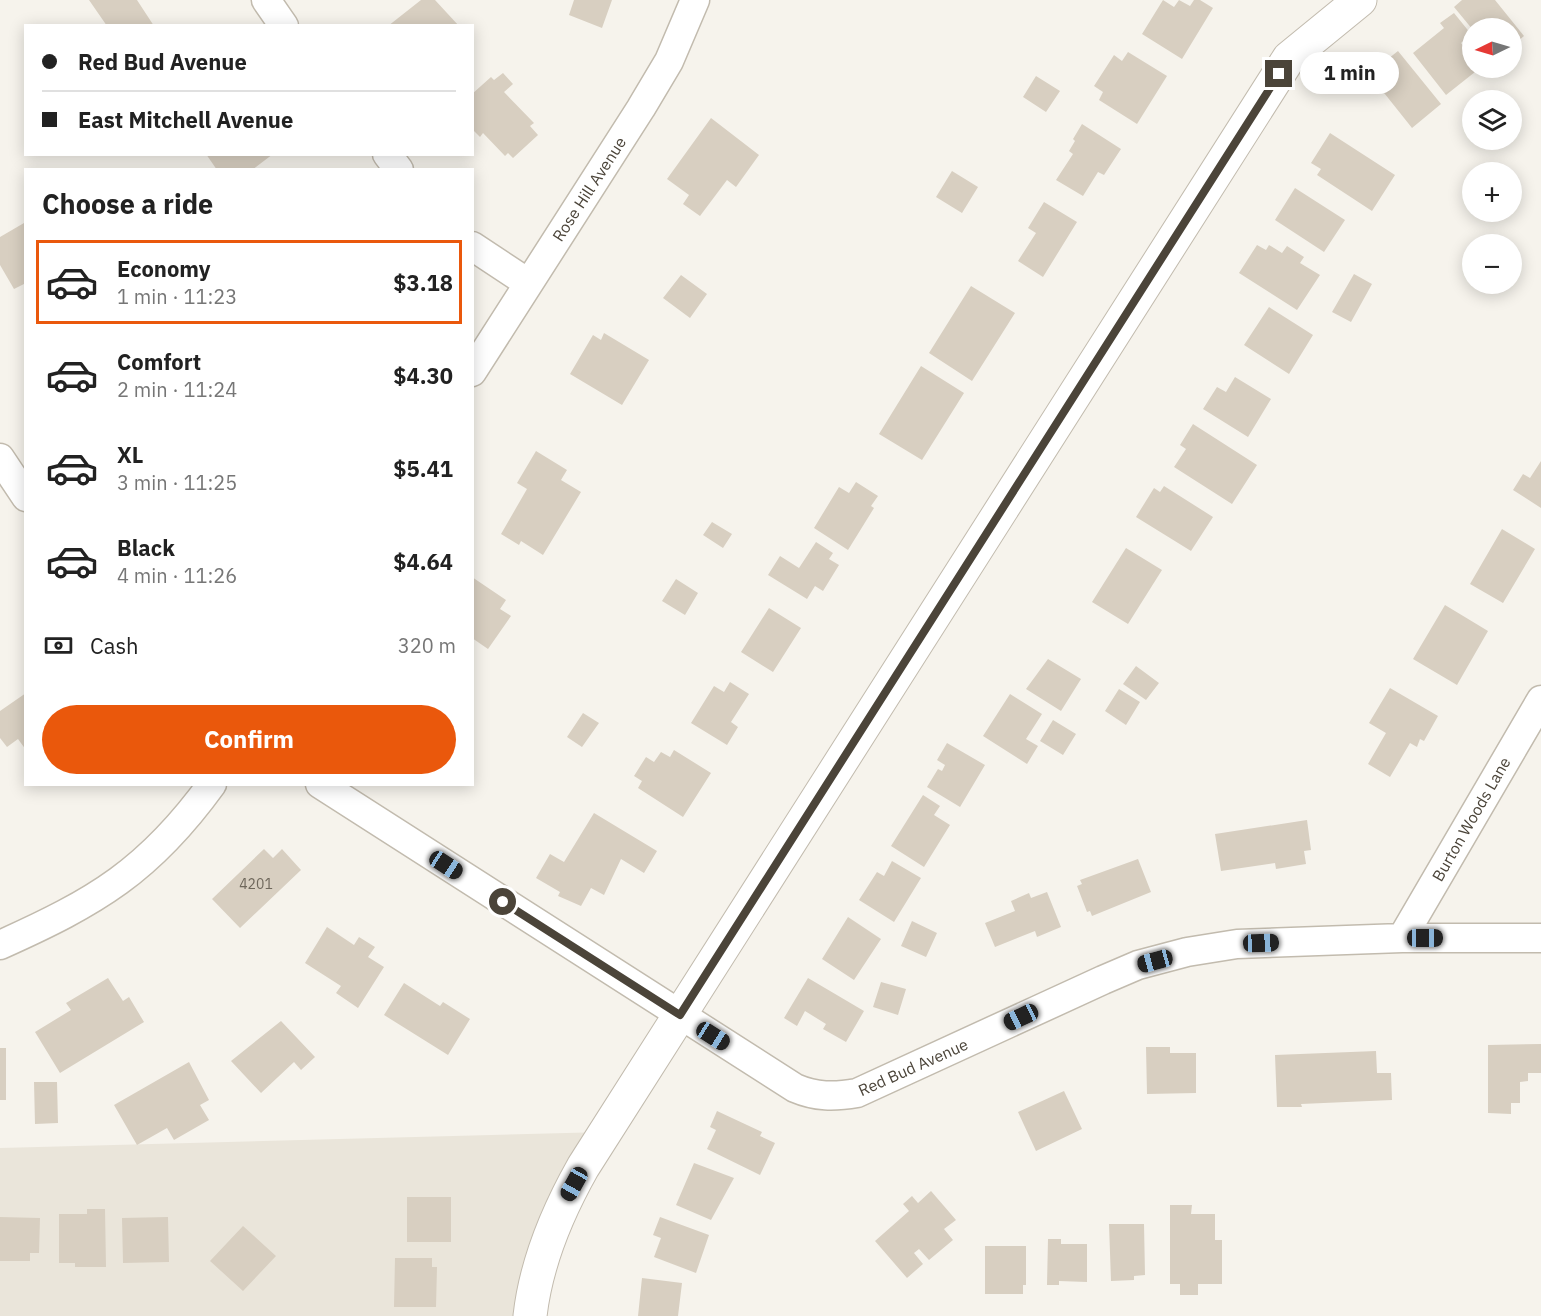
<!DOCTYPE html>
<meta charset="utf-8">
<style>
body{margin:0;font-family:"IBM Plex Sans",sans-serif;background:#f2f2f2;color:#222;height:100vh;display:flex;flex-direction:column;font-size:22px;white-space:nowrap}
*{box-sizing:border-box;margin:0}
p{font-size:20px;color:#767676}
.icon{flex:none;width:33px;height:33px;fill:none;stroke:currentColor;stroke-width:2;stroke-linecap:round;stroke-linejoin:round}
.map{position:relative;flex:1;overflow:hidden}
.drawer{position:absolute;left:24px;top:168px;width:450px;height:618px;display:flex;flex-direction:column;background:#fff;border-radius:0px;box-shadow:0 3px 15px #0003}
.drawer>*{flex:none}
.top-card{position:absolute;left:24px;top:24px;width:450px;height:132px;border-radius:0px;box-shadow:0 3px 15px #0003;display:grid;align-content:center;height:132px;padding:0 18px;background:#fff}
.needle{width:39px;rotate:265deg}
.buttons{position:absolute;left:1462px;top:18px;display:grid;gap:12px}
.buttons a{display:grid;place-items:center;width:60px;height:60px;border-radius:50%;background:#fff;box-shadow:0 3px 15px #0003;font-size:30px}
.end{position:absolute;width:27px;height:27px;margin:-14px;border:8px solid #4b4439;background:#fff;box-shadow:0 0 0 3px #fff}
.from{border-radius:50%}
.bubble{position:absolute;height:42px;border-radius:21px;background:#fff;box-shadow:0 3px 15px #0003;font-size:20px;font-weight:700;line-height:42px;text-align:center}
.car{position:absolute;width:18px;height:36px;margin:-18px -9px;border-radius:8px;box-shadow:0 0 4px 2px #0007;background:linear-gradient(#222 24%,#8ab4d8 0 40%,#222 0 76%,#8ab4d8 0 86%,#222 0)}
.top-card b{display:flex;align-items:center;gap:21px;height:57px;font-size:22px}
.top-card b+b{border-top:2px solid #e0e0e0}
.top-card i{width:15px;height:15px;background:#222}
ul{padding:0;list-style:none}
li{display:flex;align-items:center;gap:18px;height:84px;margin:0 12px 9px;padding:0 6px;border:3px solid transparent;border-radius:0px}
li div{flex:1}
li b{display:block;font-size:22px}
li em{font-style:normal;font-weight:700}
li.active{border-color:#ea580c}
li>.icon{width:54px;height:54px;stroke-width:1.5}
h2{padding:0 18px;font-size:27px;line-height:72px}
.pay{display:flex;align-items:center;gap:15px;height:66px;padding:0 18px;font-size:22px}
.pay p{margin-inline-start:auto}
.button{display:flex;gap:12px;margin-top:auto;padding:12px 18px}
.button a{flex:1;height:69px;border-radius:36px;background:#ea580c;color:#fff;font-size:24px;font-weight:700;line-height:69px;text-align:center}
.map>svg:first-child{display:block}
.residential{fill:#eae5da}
.building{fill:#d8cfc1}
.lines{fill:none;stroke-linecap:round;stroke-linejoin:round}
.minor-casing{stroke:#c2bbae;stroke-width:31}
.tertiary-casing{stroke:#c2bbae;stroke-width:35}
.minor{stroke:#fff;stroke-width:28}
.tertiary{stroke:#fff;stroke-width:33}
.route{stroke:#4b4439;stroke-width:8}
.labels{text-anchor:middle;stroke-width:6;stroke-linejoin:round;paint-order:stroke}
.number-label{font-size:14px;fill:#6e675b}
.street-label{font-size:16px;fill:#4b4439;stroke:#fff}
</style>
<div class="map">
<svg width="1541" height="1316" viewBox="0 0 1541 1316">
<rect width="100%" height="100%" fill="#f6f3ec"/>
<path class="residential" d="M605,1132l-75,184h-530v-168z"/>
<path class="building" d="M89,0h48l17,26h-47z
M421,0h14l24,26h-71z
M574,0h38l-10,28 -33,-13z
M1163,0l11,7 5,-7 11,6 4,-6h6l13,8 -31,51 -40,-25z
M1462,0h33l29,36 -12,10v-18l-39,2 -19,-23z
M1454,13l17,21 -10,9 12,15v10h7l-34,27 -33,-42 31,-25 -4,-5z
M1398,51l43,53 -29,24 -43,-54z
M1128,52l39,24 -30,48 -38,-24 4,-8 -9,-6 20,-31 8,6z
M503,73l10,11 -9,8 30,31 -4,3 8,9 -25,23 -5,-5 -3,3 -22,-23 -3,4 -8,-8v-35l19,-17 3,3z
M1036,76l24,15 -14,21 -23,-15z
M711,118l48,37 -23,32 -9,-7 -27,36 -17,-12 6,-9 -22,-16z
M1082,124l39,25 -17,26 -6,-3 -15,24 -27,-16 17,-26 -4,-3 6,-10 -2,-2z
M1330,133l65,42 -23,36 -55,-36 4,-6 -10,-6z
M206,154h67l-21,16h-35z
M952,171l26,16 -16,26 -26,-16z
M1295,188l50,32 -21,32 -49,-32z
M1044,202l33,20 -34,55 -25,-16 18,-28 -8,-5z
M24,223l2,60 -12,6 -14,-24v-28z
M1257,245l9,5 3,-5 13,8 5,-7 17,11 -4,6 20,12 -23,35 -58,-37z
M1354,274l18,10 -21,38 -19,-10z
M681,275l26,19 -17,24 -27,-20z
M971,286l44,27 -43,68 -43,-28z
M1269,307l44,28 -24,39 -45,-29z
M604,333l45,27 -27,45 -52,-31 23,-39 8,5z
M921,366l43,27 -42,67 -43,-26z
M1235,377l36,22 -23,38 -45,-28 14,-22 9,5z
M1193,424l64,41 -25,39 -58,-37 12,-18 -6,-4z
M536,451l31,19 -6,10 20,12 -38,63 -22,-14 -2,4 -18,-11 26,-45 -10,-6z
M1541,461v47l-28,-18 10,-16 7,4z
M856,482l22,14 -7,10 3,2 -26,42 -34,-22 25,-41 10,6z
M1164,486l49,31 -22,34 -55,-34 18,-29 6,4z
M712,522l20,12 -9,14 -20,-13z
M1502,529l33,20 -32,54 -33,-19z
M816,542l17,11 -4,6 10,6 -16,26 -8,-5 -8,13 -39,-24 12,-19 19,12z
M1126,548l36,22 -34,54 -36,-22z
M472,577l34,23 -6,9 11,7 -23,33 -16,-11z
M676,579l22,14 -13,22 -23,-14z
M1445,605l43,26 -31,54 -44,-26z
M769,608l32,20 -28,44 -32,-20z
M1048,659l33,20 -20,32 -35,-22z
M1136,666l23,17 -13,17 -23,-16z
M730,682l19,12 -18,28 7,5 -11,18 -36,-22 23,-37 10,6z
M1390,688l48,28 -14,25 -4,-2 -3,8 -7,-4 -20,34 -22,-13 18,-31 -17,-10z
M1119,689l21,13 -14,23 -21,-14z
M26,693v57l-8,-11 -11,8 -7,-9v-27z
M1010,694l32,20 -16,25 12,7 -11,18 -44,-28z
M583,713l16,10 -17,24 -15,-10z
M1053,720l23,14 -13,21 -23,-14z
M947,743l38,22 -25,42 -33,-20 11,-18 4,2 3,-6 -8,-5z
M674,750l37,23 -28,44 -45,-29 4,-7 -8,-5 12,-19 8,5 7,-10 9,5z
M923,795l17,11 -6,9 16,10 -26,42 -33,-21z
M594,813l63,38 -13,22 -23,-14 -17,36 -13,-7 -10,18 -23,-10 2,-4 -24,-14 14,-24 14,8z
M1307,820l4,30 -7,1 2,13 -30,5 -1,-6 -54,8 -6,-37z
M264,849l9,9 9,-9 19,21 -61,58 -28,-29z
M1138,859l13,33 -59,24 -2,-5 -3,1 -10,-26 5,-2 -2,-4z
M892,861l29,17 -27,44 -35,-22 18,-28 7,4z
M1047,892l14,35 -24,10 -2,-6 -40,16 -10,-24 30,-12 -4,-10 18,-8 2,5z
M848,917l33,22 -27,41 -32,-21z
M912,921l25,12 -11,24 -25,-11z
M327,927l27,18 5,-8 16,10 -7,10 16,10 -26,41 -22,-15 5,-7 -36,-23z
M108,978l15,23 6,-4 15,25 -84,51 -25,-41 36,-22 -5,-7z
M808,978l56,33 -18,31 -23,-13 3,-5 -21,-13 -8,15 -13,-8z
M881,982l25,7 -8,26 -25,-8z
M404,983l36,23 3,-4 27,17 -22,36 -64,-40z
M281,1021l34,36 -14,13 -7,-8 -33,31 -30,-32z
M1541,1044v29h-13v8l-8,1v21h-9v11l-23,-1v-68z
M1146,1047h24v6h26v40l-49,1z
M0,1048h6v52h-6z
M1376,1051l1,22h14l1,27 -91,4 1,3h-25l-2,-52z
M189,1062l20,38 -9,5 9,15 -35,20 -7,-12 -30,17 -23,-40z
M34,1082h23l1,41 -23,1z
M1064,1091l18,38 -46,22 -18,-39z
M717,1111l45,21 -2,4 15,7 -15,32 -53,-26 9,-19 -6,-3z
M694,1163l40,15 -23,42 -35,-15z
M931,1191l25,29 -12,9 9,11 -24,20 -10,-11 -5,4 9,11 -16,14 -32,-37 34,-30 -6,-7 9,-8 6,7z
M407,1197h44v45h-44z
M1170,1205h22l-1,9h24v26h7v44h-24v11h-18v-11h-10z
M87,1209h18l1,58h-31v-4h-16v-49h28z
M0,1217l40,1 -1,35h-9v8h-30z
M168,1217l1,45 -46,1 -1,-45z
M660,1217l49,18 -13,38 -42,-16 7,-19 -8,-3z
M1109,1224h35l1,51 -11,1v4l-23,1z
M243,1226l33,30 -33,35 -33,-30z
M1048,1239h13v5h26v38l-28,-1v4h-12z
M985,1246h41v39h-3v9h-38z
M395,1258h37v9h5l-1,40h-42z
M642,1278l40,5 -4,33h-40z"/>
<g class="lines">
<defs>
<path id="minor" d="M266,0l18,26
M387,154l12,16
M472,246l56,37
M472,372l169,-264 28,-47 26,-61
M0,458l26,39
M320,784l475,304c21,9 39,9 62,5l246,-113 35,-15 49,-13 50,-8 165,-6h139
M1402,938l139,-238
M0,945c96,-43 149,-74 212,-161"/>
<path id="tertiary" d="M530,1316c6,-53 27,-103 53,-149l706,-1109 71,-58"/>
</defs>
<use href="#minor" class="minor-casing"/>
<use href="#tertiary" class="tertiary-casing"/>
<use href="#minor" class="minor"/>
<use href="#tertiary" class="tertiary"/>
</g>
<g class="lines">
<path class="route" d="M503,902l177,113 599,-941"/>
</g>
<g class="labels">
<g class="number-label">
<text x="256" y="889">4201</text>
</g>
<g class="street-label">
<text transform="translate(589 189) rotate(-57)" y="6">Rose Hill Avenue</text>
<text transform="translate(1471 819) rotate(-60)" y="6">Burton Woods Lane</text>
<text transform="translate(913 1067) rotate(-24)" y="6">Red Bud Avenue</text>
</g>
</g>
</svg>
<div class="buttons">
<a><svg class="needle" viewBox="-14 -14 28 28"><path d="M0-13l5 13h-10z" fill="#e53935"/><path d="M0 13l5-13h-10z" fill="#767676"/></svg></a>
<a><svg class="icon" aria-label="layers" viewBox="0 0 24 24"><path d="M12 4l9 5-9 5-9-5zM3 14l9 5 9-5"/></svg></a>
<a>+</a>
<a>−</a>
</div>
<i class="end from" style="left:503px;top:902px"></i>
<i class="end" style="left:1279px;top:74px"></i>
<div class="bubble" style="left:1300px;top:52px;width:99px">1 min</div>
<i class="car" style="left:446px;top:865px;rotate:123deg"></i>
<i class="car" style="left:1425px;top:938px;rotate:90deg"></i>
<i class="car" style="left:1261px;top:943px;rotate:88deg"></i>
<i class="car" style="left:1155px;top:961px;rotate:255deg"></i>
<i class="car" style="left:1021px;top:1017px;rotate:245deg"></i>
<i class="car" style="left:713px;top:1036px;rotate:122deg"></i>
<i class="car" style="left:574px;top:1184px;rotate:209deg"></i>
<div class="top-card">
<b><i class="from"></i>Red Bud Avenue</b>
<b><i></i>East Mitchell Avenue</b>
</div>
<section class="drawer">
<h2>Choose a ride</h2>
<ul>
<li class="active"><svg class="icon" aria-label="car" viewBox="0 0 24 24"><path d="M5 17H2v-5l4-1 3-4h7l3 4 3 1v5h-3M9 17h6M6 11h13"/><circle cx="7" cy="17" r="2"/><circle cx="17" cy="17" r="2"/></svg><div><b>Economy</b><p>1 min · 11:23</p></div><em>$3.18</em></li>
<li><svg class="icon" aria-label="car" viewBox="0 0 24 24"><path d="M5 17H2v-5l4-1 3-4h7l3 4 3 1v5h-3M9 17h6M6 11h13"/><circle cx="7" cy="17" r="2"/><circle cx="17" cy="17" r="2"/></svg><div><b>Comfort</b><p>2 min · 11:24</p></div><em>$4.30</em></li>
<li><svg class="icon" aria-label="car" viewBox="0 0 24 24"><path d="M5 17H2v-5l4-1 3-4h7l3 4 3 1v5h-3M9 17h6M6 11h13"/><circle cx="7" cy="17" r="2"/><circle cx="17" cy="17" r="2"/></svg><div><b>XL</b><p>3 min · 11:25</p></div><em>$5.41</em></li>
<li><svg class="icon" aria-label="car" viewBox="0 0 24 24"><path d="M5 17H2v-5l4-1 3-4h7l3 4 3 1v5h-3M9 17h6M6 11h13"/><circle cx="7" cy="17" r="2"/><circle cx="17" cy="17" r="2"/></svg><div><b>Black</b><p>4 min · 11:26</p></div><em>$4.64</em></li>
</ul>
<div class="pay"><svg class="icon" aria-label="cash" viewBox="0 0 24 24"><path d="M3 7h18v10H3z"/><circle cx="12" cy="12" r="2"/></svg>Cash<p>320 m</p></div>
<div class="button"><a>Confirm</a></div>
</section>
</div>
